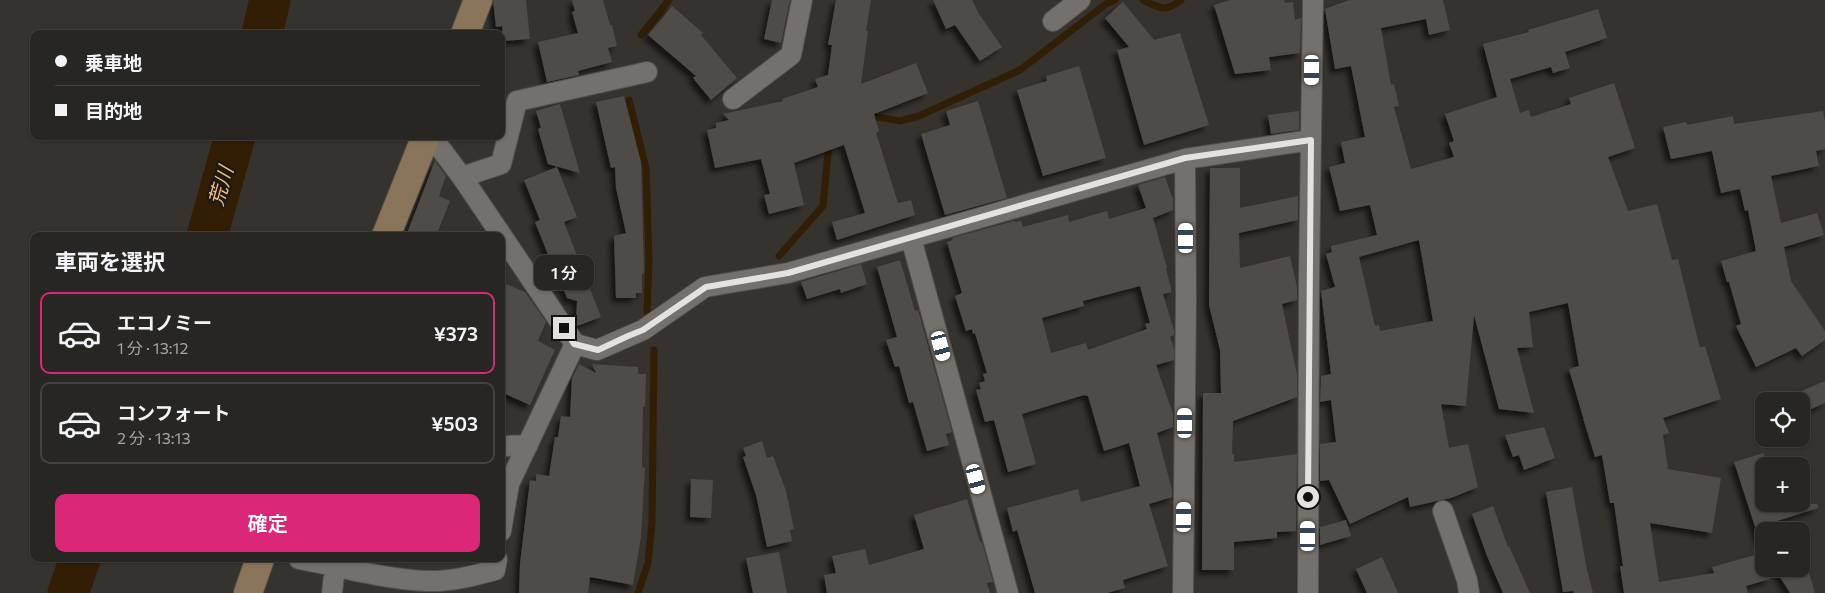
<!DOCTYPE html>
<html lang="ja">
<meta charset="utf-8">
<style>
body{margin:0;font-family:Commissioner,"Noto Sans JP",sans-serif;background:#302e2a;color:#f1f3f6;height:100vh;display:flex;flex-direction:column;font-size:19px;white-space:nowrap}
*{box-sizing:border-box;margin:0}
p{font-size:16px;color:#a5a5a5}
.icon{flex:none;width:28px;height:28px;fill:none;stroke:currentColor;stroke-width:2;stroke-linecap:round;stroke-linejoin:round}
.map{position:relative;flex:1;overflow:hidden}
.drawer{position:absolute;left:30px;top:232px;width:475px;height:330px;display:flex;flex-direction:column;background:#282622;border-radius:10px;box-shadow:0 1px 4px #0004,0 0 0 1px #444340}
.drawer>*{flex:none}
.hud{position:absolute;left:30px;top:30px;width:475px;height:110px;border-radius:10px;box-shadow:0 1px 4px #0004,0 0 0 1px #444340;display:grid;align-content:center;height:110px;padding:0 25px;background:#282622}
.controls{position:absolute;left:1755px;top:392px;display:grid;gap:10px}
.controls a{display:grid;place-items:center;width:55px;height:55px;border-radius:10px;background:#282622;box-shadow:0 1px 4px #0004,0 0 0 1px #444340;font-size:25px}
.end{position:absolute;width:22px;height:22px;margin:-11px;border:6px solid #e4e2df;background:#111;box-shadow:0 0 0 2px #111}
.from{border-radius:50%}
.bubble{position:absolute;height:35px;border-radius:10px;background:#282622;box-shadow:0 1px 4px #0004,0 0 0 1px #444340;font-size:16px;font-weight:600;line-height:35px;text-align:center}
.car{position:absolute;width:15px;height:30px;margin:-15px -8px;border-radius:6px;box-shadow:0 0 4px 1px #0007;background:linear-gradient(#fff 24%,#345 0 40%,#fff 0 76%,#345 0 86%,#fff 0)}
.hud b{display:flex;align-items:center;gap:18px;height:48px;font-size:19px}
.hud b+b{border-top:1px solid #444340}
.hud i{width:12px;height:12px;background:#f1f3f6}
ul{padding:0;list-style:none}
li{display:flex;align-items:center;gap:15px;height:82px;margin:0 10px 8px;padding:0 15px;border:2px solid #444340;border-radius:10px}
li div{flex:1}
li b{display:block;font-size:19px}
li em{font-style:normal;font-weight:600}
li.on{border-color:#db2777}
li>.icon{width:45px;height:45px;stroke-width:1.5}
h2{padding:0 25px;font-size:22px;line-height:60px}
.action{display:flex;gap:10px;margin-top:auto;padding:10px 25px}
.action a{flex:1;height:58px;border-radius:10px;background:#db2777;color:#fff;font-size:20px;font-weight:600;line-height:58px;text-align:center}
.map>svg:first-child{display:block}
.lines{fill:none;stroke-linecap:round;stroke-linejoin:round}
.stream{stroke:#311e04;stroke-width:7}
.river{stroke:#311e04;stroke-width:41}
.building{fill:#4f4b46;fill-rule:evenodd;filter:url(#shadow)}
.street-casing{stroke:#514e4a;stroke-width:22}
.secondary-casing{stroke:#514e4a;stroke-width:30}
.street{stroke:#74706b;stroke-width:20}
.secondary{stroke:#8a755a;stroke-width:28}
.route{stroke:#e4e2df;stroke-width:6}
.labels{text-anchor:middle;stroke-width:4.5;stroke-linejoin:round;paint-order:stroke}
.water-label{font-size:20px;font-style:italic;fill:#f6bc75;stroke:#1c1a18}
</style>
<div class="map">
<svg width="1825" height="593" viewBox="0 0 1825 593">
<defs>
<filter id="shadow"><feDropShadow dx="-4.5" dy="4.5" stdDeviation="2.5" flood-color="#0009"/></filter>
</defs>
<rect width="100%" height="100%" fill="#36322e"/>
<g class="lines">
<path class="stream" d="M1143,0c17,8 22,13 38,0
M641,35l28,-35
M629,100l17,68 3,91 -2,53
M865,115l35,6 19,-5 101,-46 86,-66 9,-4
M779,256l44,-50 6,-64
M638,593l10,-30 4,-41 2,-172"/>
<path class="river" d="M262,34l8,-34
M207,236l28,-100
M68,593l12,-34"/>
</g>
<path class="building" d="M493,0h33l4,39 -27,2 -1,-15 -6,1z
M572,0h31l7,25h2l5,21 -9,2 4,14 -34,9 1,4 -32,7 -9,-40 40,-9 -6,-21 3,-1z
M772,0h18l-9,43 -17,-4z
M836,0h35l-5,31h2l-7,53 55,-21 12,30 -54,21 5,17 -3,2 22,70 13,-3 4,15 -78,25 -5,-18 33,-9 -21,-68 -50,18 10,42 -35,9 -5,-19 6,-1 -9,-35 -46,9 -8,-38 9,-2v-5l13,-3 -6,-6 60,-13 -1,-2 36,-12 -3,-8 13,-4 4,-30h-4z
M933,0h39l7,14 23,33 -22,14 -25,-36 -9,4z
M1230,0h54l1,3 8,-1 2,18 6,-2 -1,35 -31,4 2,13 -36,4 -21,-69z
M1349,0h94l7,30 -21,5 -3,-16 -45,9 10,57 3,-1 5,22 -5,1 17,62 43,-12 -5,-14 5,-2 -9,-27 52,-17 -14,-53 46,-12 -1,-2 70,-21 9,29 -42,14 5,16 -17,5 -2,-6 -41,12 10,34 9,-3 2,7 40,-13 -2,-6 45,-15 21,65 -27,9 20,54 29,-7 15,56 6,-1 22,89 5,-2 16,53 -58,19 6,15 -6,2 5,34 53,9 -9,55 -62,-10 9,59 55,-9 -2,-6 50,-14 2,16h3l3,10 -24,7 2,7h-124l-4,-27h3l-9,-63h-4l-8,-48 -7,2 -12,-39h2l-2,-1 -14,-48 10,-3 -11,-63 -39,9 4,35 -16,1 17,65 -35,-4 -25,-94 -8,91 -25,-2 8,44 19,-4 10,43 -27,11 -41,9 -2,-10 -58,27 -21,-44 -9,1v-37l16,-2 -5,-42 -11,2 1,-26 10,-2 -10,-83 14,-4 -9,-33 6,-2 -1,-6 46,-11 -7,-30 -30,6 -11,-44 16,-4 -4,-21 24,-5 -14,-71 -16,3 -10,-60zM1419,240l14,81 -53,10 -1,-6 -4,1 -16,-69z
M1123,2l31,38 26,-7 29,92 -65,20 -27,-95 12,-3 -24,-29z
M672,6l31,27 -2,2 36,43 -26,22 -18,-22 3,-2 -48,-41z
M1079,66l27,92 -63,18 -26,-86 30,-9 -1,-5z
M624,96l17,66 3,111 -2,1v19h-6v5h-20l-2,-62 12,-3 -10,-45 -1,-21 -4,1 -15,-66z
M978,101l29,97 -62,17 -24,-81 29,-9 -4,-14z
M560,104l20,69 -32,-9 -10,-35 3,-1 -5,-17z
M1299,111v19l-28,4 -3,-19z
M1823,111l2,11v27l-9,2 3,15 -48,10 10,47 36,-10 7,22 -40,12 7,34 34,50v9l-23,16 -6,-8 -40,19 -20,-41 5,-2 -12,-42h-2l-6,-21 35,-10 -8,-41 -3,1 -5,-22 -19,4 -9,-42 -41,8 -8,-32 23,-5 1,3 46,-9 1,8z
M435,161l11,15 -7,20 11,5 -14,35h-30z
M557,167l20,50 -13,5 37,95 -24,9 -1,-2 1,-23 -10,-3 -5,-13 -1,2 -26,-65 5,-2 -16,-40z
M1210,168h30v40l58,-12v24l-59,13 1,35 50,-12 7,31v13l-15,4 15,71v22l-64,24 -1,33h2v8l63,-8 -1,77 -19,1v6l-43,4v28h-32l1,-177h18l-1,-43 -11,-45z
M1165,177l8,22v11l-20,8 14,50 -1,1 6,23 -9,2 11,37v4l-4,2 4,12v11l-18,5 17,49v13l-16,6 15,57v7l-23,7 19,62 -45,14 2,8 -18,5h-72l-18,-63 -4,2 -6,-24 71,-19 3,13 59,-16 -11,-43 -25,8 -16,-55 -4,-1 -62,19 14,50 -28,8 -14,-52 -9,2 -9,-32 5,-1 -2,-6 6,-2 -2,-7 4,-1 -12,-40 -2,1 -1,-5 -6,2 -11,-35 7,-3 -15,-51 6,-2 -1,-2 62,-17v1l7,-1 2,6 45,-12 1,7 38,-11 2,8 37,-11 -8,-23zM1140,286l10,37 -5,1 2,5 -59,21 -2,-7 -35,10 -9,-35 42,-12 -1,-5z
M900,260l15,51 3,-1 34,122 -6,2 3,11 -22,6 -14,-49 -4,1 -10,-37 -4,1 -9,-27 11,-3 -20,-70z
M861,264l6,20 -26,9 -1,-4 -33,10 -6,-17z
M501,282l24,10 21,30 -8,19 17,9 -25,55 -29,-13z
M579,364l17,9 -4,-9 46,3v7h8l-1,33h-2l-1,60 3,1 -4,69 -8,48 -43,-8 -2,16h-69l1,-29 10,-84 6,1v-7l13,2 6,-39h3l3,-21 9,1 2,-39z
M1825,381v22l-23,10 -1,-12h-4l-3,-7z
M1544,427l11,31 -31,12 -5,-15 -6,2 -8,-22z
M762,441l5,17 6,-2 13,35 8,38 -4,1 2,11 -25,6 -11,-52 -13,-38 3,-1 -3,-8z
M1764,453v51h53l1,4 -54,17v17h-4l-26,-80z
M691,479l22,1 -2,38 -21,-1z
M1572,487l15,83 6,23h-19l-1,-2 -10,1 -17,-100z
M967,499l13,43h2l11,40 -6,1 3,10h-163l-3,-18 12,-2 -4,-17 33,-7 4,16 55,-16 -10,-34z
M1493,506l15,41 1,-1 21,47h-27l-16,-37 -15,-42z
M1346,520l5,16 -31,9v-18z
M779,552l8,41h-34l-7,-35z
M1382,557l16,36h-31l-11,-24z
M1775,569h33l7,24h-25z"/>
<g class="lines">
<defs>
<path id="street" d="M1053,21l27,-21
M733,99l58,-44 11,-55
M431,136l31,41 113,167
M462,177l39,-13 16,-63 130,-29
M911,238l97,355
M501,446l27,-1
M1443,511l24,69 2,13
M501,531l8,-47 66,-140 22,6 46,-20 62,-43 83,-14 397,-114 126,-19
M299,559c42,8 85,20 128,22 23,1 46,-5 68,-11l2,-11
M332,593l3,-27
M1183,593l3,-295 -1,-139
M1308,593l1,-314 4,-279"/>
<path id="secondary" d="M465,34l13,-34
M386,236l40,-100
M248,593l12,-34"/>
</defs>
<use href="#street" class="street-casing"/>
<use href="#secondary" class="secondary-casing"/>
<use href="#street" class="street"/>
<use href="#secondary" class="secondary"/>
</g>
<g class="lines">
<path class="route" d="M564,328l10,16 24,6 30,-14 15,-6 63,-43 82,-14 397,-115 126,-18 -3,357"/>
</g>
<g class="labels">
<g class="water-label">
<text transform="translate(221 186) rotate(-74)" y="7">荒川</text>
</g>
</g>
</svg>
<div class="controls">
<a><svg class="icon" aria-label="locate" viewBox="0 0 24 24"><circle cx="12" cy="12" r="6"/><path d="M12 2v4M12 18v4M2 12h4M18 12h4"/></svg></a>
<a>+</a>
<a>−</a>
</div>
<i class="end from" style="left:1308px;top:497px"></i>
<i class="end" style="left:564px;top:328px"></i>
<div class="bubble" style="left:534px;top:255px;width:60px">1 分</div>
<i class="car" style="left:1312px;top:70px;rotate:181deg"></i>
<i class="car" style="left:1186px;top:238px;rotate:0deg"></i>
<i class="car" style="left:941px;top:346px;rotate:165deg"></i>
<i class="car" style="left:1185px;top:423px;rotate:0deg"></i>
<i class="car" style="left:976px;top:479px;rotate:165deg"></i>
<i class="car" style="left:1184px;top:517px;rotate:1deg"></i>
<i class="car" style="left:1308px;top:536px;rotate:0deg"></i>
<div class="hud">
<b><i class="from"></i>乗車地</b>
<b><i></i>目的地</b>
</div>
<section class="drawer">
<h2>車両を選択</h2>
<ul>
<li class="on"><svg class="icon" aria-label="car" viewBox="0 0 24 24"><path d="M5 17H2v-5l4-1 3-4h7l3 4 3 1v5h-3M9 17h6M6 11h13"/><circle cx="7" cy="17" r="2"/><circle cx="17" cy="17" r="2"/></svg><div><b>エコノミー</b><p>1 分 · 13:12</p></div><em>¥373</em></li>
<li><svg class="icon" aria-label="car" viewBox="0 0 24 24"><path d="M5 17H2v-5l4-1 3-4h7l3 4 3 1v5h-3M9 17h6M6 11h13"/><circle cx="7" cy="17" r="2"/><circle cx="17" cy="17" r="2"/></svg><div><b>コンフォート</b><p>2 分 · 13:13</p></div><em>¥503</em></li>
</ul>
<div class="action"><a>確定</a></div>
</section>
</div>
